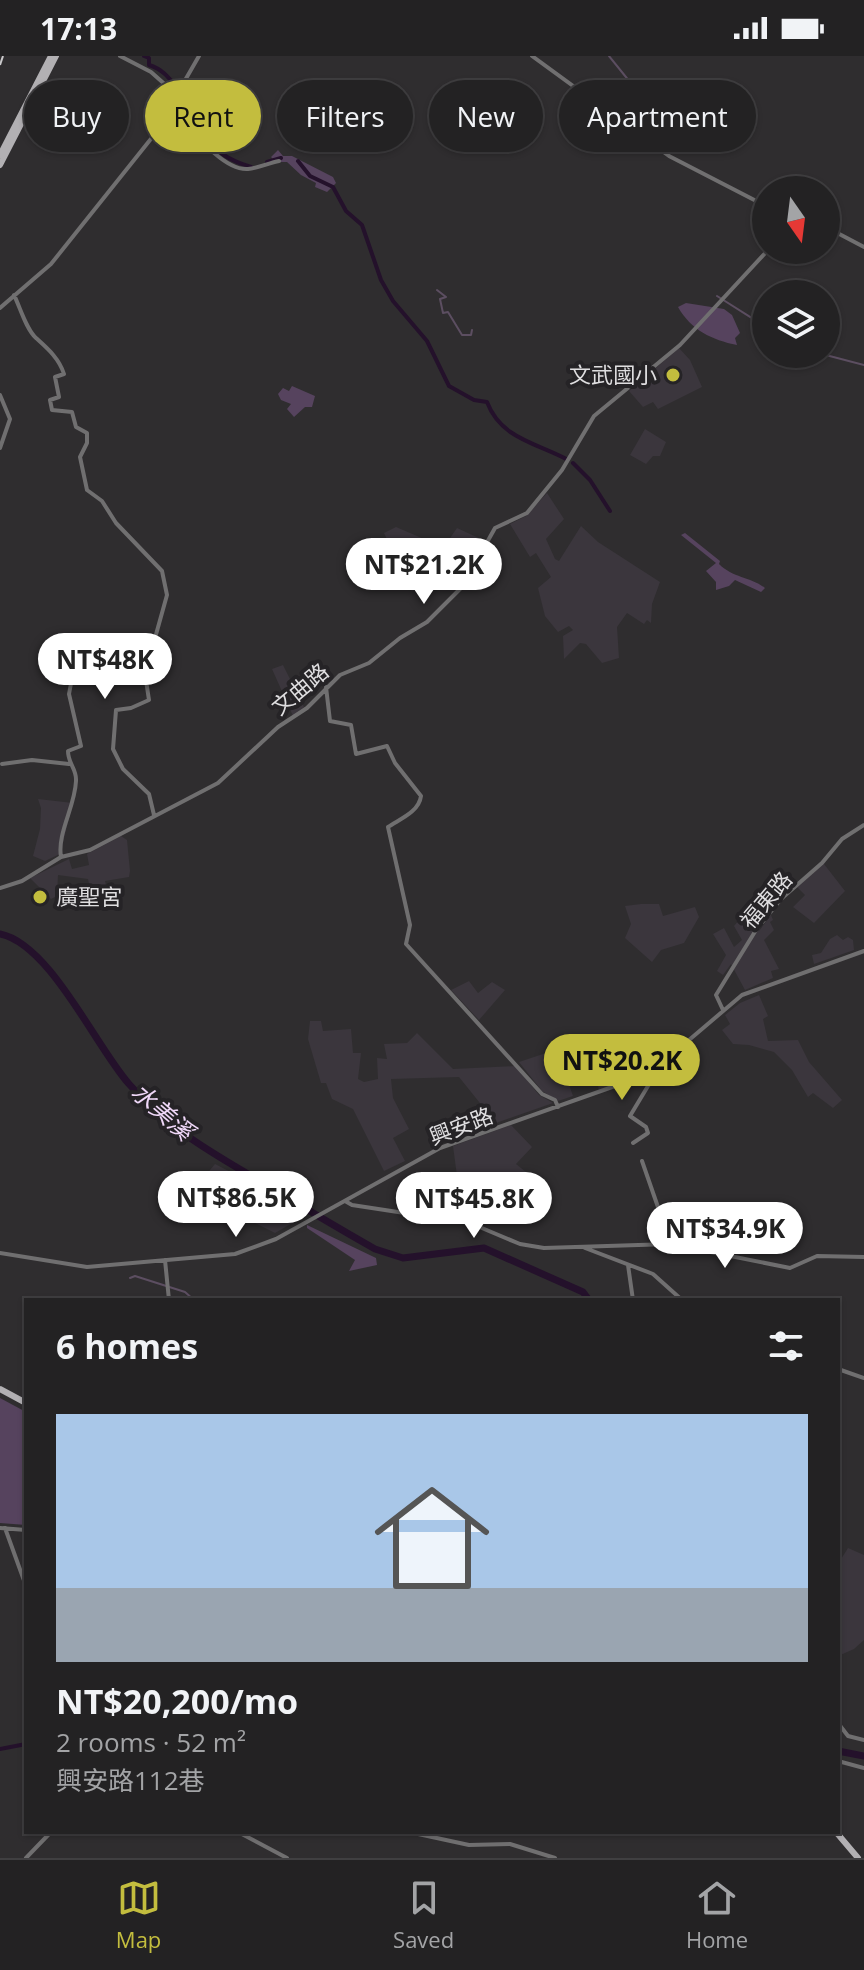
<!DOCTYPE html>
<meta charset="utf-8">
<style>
body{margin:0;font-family:"Open Sans","Noto Sans TC",sans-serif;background:#2f2f30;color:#f1f3f6;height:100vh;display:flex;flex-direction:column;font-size:30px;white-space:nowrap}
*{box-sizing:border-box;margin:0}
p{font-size:26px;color:#a3a4a6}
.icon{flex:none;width:44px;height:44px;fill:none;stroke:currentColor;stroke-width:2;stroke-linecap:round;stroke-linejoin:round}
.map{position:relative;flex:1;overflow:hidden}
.panel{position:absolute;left:24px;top:1242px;width:816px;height:536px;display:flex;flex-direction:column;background:#232223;border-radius:0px;box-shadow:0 2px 6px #0004,0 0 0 2px #403f41}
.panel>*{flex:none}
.banner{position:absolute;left:24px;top:24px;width:816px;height:72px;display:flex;gap:16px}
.needle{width:52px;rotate:166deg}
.buttons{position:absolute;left:752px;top:120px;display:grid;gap:16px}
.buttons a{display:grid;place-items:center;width:88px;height:88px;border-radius:50%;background:#232223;box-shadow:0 2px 6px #0004,0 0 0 2px #403f41;font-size:40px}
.price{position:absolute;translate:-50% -68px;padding:0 18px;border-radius:28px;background:#fff;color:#222;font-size:26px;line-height:52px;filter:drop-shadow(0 2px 4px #0008)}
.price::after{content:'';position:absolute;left:50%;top:48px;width:24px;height:18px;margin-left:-12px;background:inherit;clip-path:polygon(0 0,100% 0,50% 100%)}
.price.selected{background:#c3bd3e;color:#111}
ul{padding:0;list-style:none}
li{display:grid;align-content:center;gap:16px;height:424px;padding:0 32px}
li span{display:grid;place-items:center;height:248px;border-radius:0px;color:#555}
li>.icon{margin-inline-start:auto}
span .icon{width:144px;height:144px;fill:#fffc;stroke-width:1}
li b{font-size:34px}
h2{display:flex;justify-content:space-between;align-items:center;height:96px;padding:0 32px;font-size:34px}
.pill{padding:0 28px;border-radius:36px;background:#232223;box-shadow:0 2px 6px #0004,0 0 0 2px #403f41;font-size:28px;line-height:72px}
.pill.selected{background:#c3bd3e;color:#111}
.status{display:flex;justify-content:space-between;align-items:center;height:56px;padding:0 40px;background:#232223;direction:ltr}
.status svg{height:22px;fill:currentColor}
.tabs{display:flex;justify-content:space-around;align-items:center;height:112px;border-top:2px solid #403f41;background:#232223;font-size:22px;color:#a3a4a6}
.tabs a{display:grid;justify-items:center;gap:4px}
.tabs .selected{color:#c3bd3e}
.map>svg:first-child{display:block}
.built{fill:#3b363d}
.green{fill:#56435e}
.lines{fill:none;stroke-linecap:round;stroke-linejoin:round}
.stream{stroke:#5c4e61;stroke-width:2}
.canal{stroke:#24112b;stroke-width:4}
.river{stroke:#24112b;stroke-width:7}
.minor{stroke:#706f70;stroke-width:4}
.major{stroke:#b2b0b3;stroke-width:6}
.rail{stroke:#cac9cb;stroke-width:2;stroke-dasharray:16 8;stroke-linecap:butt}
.poi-dot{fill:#c3bd3e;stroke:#252326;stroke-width:3}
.labels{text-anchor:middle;stroke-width:8;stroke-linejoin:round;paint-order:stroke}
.poi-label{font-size:22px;fill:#dfdee0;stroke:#252326;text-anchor:end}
.street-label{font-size:22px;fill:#dfdee0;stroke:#252326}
.water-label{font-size:24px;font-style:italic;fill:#f0d8f9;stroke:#252326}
</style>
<div class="status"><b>17:13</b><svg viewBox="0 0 49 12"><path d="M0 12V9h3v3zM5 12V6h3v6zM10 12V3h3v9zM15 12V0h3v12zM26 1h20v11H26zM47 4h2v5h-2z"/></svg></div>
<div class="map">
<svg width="864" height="1802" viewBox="0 0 864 1802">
<rect width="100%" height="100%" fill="#2f2d2f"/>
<path class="built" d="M 673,53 L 690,73 L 666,96 L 647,82 L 654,65 L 662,64 Z
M 679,292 L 690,304 L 702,331 L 658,353 L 653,346 L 643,351 L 629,335 Z
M 645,373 L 666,386 L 660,400 L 653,400 L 646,408 L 630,399 Z
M 547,437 L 564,463 L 546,483 L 555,503 L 559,505 L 581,470 L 598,486 L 660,526 L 652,548 L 651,567 L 647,564 L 644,568 L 627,557 L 617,571 L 619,602 L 602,607 L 586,588 L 580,587 L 564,603 L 563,580 L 573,574 L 569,570 L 558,576 L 545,560 L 538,532 L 551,521 L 536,497 L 530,501 L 510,468 L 526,460 Z
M 396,471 L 424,483 L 415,500 L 426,505 L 421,518 L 434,522 L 430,533 L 414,526 L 414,535 L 403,532 L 401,516 L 395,515 L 393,496 L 384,477 Z
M 457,472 L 481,483 L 471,509 L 458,502 L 447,504 L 439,498 Z
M 283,609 L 304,651 L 293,660 L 272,613 Z
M 38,743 L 73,747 L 60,798 L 45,805 L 33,800 L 40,773 L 41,752 Z
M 121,780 L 127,784 L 130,815 L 129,821 L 105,825 L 107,833 L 91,837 L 88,823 L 58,819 L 57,840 L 51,843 L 30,822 L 69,803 L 72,813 L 89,809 L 87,798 Z
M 824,808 L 845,835 L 814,867 L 793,851 L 805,839 L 797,831 Z
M 641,848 L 659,848 L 663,860 L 695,851 L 699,861 L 684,887 L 661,894 L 652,906 L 625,882 L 631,868 L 625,850 Z
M 771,859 L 773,864 L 770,866 L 774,874 L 764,884 L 779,913 L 771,915 L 773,922 L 745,934 L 731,908 L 723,919 L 717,915 L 726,899 L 713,878 L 724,872 L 734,891 L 742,884 L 734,870 L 740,863 L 759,875 Z
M 837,879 L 843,884 L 848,881 L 853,884 L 854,894 L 814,908 L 812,899 L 821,897 L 830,883 Z
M 469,925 L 478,937 L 492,926 L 505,934 L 479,964 L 451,934 Z
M 759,939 L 768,960 L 763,963 L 768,985 L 798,984 L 809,1006 L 842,1044 L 833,1052 L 813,1037 L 808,1041 L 792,1014 L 774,996 L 749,989 L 733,988 L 722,974 L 730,968 L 725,959 L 740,947 Z
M 310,965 L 321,965 L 323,975 L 351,973 L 353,997 L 361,997 L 358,1023 L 364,1026 L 378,1023 L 377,1002 L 387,1003 L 384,988 L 407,987 L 417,977 L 453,1013 L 516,1010 L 539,1039 L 553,1047 L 496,1067 L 459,1021 L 391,1023 L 393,1042 L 409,1073 L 393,1082 L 405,1105 L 384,1115 L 353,1053 L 332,1043 L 326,1027 L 321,1027 L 308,983 Z
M 629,981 L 664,998 L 666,1004 L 647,1018 L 599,1035 L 593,1001 L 632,998 Z
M 561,992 L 560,1002 L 573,1040 L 558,1045 L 542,1035 L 519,1006 Z
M 511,1069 L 532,1091 L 516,1108 L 542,1129 L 522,1149 L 502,1121 L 466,1128 L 463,1120 L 457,1120 L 453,1090 Z
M 215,1108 L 262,1132 L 279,1145 L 296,1165 L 275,1177 L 253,1166 L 200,1126 Z
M 848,1492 L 864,1499 L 864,1584 L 854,1593 L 838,1600 L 838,1508 Z"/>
<path class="green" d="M 278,94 L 283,100 L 292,100 L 333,121 L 336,127 L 327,136 L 315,131 L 316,127 L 301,119 L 287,106 L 276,106 L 271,101 Z
M 686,247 L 724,253 L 732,259 L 740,277 L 735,282 L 737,289 C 712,284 691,274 678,251 Z
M 292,330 L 315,340 L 312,351 L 305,351 L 294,361 L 287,353 L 291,348 L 281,344 L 278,338 L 283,332 L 289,335 Z
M 685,477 L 720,505 L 719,508 C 733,522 751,521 765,532 L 761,536 L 735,524 L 729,530 L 716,534 L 716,526 L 706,515 L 716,507 L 681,479 Z
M 307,1169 L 376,1202 L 377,1209 L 349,1215 L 355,1204 L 307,1172 Z
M 0,1342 L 26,1356 L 26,1469 L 0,1467 Z"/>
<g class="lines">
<path class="stream" d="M 609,0 L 634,31 L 656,43
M 437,234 L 446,241 L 440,243 L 443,257 L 448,256 L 462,279 L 471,279 L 472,274
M 717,240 L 766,271
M 822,298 L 864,309
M 130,1222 L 135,1220 L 185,1236 L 194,1244"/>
<path class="canal" d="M 144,0 L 149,2 L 149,9 C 166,14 172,27 183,39 C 193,49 207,46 212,62 C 215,69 211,74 208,80 C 215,98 234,106 251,111
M 298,105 L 310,120 L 333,131 L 346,155 L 362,169 L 381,224 L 393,245 L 427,285 L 449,330 L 474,344 L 487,346 C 501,383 537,387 568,404
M 267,106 L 281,102
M 573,407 L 590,424 L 610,455
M 0,1693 L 26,1688"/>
<path class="river" d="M 0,878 C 50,888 96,991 129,1028 C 167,1072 215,1099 265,1128 C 301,1150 338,1172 375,1193 L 403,1202 L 484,1192 L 583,1236 L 589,1244
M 838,1695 L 864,1700"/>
<path class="minor" d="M 120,0 L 151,16 L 178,40
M 532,0 L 669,100 L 766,150
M 180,33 L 199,0
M 174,54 C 190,71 222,115 248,113 C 258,112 269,107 279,105
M 806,134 L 813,128
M 826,171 L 864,191
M 14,239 C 20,251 26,273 36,282 C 47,292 59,302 64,318 L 55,321 L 59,341 L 50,344 L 52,354 L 72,356 L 76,371 L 87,377 L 87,387 L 80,401 L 87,434 L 102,445 L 116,467 L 162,515 L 167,539 L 145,618 L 149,644 L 131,652 L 116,654 L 113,693 L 123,713 L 149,738 L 154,759
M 0,252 L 51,208 L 174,54 L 179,37
M 0,339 L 10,363 L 0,392
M 326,631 L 330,665 L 351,669 L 356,698 L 387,690 L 395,707 L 421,740 C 419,756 400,763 388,771 L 410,869 L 406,888 L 542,1038 L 555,1044 L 558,1051
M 2,708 L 32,704 L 69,708
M 61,801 C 57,777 75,751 76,725 C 77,713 68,708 68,695 L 81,690 L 69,638 L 73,617 L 81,615
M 0,832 L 22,825 L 61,801 L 90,794 L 218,727 L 278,671 L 307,652 L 340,619 L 369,607 L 400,582 L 427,566 L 462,531 L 495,472 L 527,457 L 562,414 L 594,360 L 680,289 L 768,194
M 723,954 L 716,939 L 756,874 L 781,843 L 822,807 L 842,783 L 864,769
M 633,1087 L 648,1077 L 646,1071 L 630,1060 L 654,1020 L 654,1015
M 642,1105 L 659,1154 L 675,1161 L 681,1189
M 345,1145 L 352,1149 L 470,1167 L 520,1188 L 544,1192 L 670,1188 L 790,1212 L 817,1200 L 864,1201
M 585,1192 L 653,1218 L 682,1244
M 0,1197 L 87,1211 L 235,1198 L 276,1183 L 440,1092 L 649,1018 L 742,939 L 864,895
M 165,1204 L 169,1244
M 628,1209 L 633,1244
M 838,1313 L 864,1322
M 0,1472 L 26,1474
M 5,1472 L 26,1530
M 838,1667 L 848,1680 L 864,1684
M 838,1705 L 864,1712
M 238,1776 L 287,1802
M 409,1776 L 469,1789 L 510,1788 L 555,1802
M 26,1802 L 51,1776"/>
<path class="major" d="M 0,99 L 51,0
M 0,109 L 56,0
M 0,1333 L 26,1347
M 836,1776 L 858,1802"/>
<path class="rail" d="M 0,9 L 3,0"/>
</g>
<g class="poi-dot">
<circle cx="673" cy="319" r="8"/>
<circle cx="40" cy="841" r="8"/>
</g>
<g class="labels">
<g class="poi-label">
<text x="657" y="327">文武國小</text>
<text x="56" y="849" text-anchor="start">廣聖宮</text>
</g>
<g class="street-label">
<text transform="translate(300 633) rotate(-40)" y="8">文曲路</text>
<text transform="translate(766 844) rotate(-50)" y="8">福東路</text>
<text transform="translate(461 1070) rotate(-21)" y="8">興安路</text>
</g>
<g class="water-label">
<text transform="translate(162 1056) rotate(41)" y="8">水美溪</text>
</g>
</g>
</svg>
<div class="buttons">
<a><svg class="needle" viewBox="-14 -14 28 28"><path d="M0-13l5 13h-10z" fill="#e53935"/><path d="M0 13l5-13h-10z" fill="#a3a4a6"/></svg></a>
<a><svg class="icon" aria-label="layers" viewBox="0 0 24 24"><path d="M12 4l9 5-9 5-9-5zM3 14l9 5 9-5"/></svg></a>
</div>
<b class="price" style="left:424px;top:550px">NT$21.2K</b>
<b class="price" style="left:105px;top:645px">NT$48K</b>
<b class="price selected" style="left:622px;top:1046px">NT$20.2K</b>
<b class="price" style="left:236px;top:1183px">NT$86.5K</b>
<b class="price" style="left:474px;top:1184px">NT$45.8K</b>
<b class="price" style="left:725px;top:1214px">NT$34.9K</b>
<div class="banner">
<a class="pill">Buy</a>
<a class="pill selected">Rent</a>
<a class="pill">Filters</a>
<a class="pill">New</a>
<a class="pill">Apartment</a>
</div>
<section class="panel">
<h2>6 homes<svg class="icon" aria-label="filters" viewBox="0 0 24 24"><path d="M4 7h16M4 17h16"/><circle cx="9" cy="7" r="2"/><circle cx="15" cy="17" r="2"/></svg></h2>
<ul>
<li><span style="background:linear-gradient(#a9c7e8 70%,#9aa5b1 0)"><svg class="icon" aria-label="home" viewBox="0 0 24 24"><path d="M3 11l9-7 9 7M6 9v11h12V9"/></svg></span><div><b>NT$20,200/mo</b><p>2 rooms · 52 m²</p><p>興安路112巷</p></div></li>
</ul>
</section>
</div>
<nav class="tabs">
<a class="selected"><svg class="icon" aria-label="map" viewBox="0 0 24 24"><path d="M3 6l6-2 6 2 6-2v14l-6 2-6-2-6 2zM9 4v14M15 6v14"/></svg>Map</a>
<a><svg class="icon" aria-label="saved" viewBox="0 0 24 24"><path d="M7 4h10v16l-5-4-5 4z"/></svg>Saved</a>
<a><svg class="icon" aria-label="home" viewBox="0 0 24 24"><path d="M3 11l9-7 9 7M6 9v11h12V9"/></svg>Home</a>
</nav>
